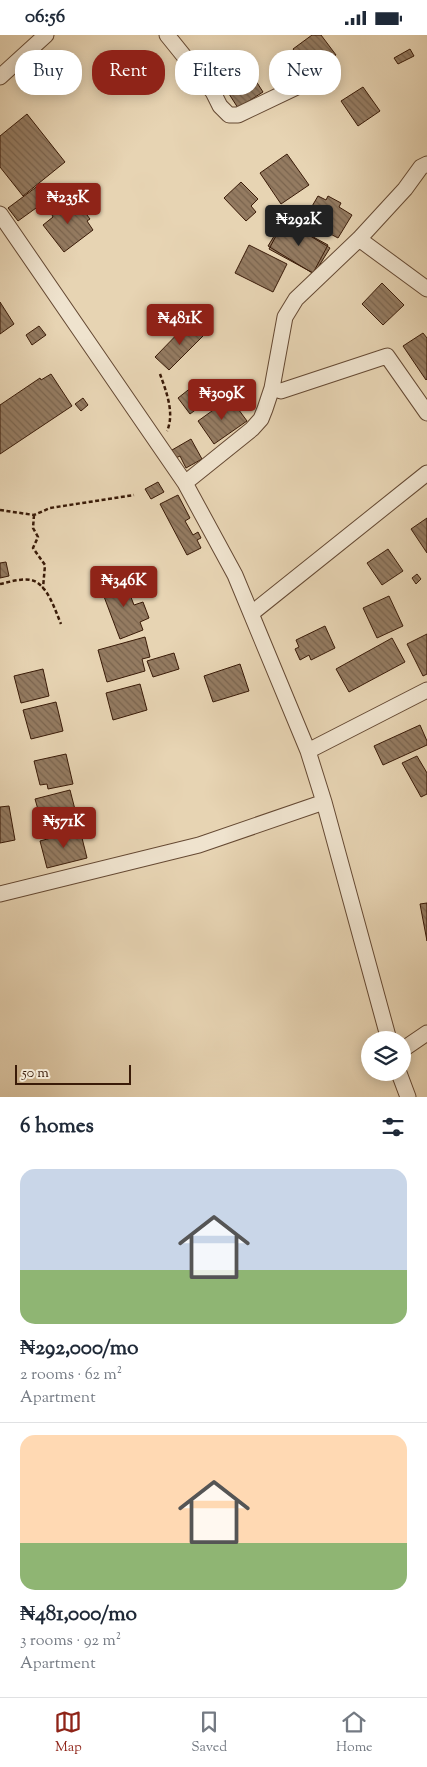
<!DOCTYPE html>
<meta charset="utf-8">
<style>
body{margin:0;font-family:"Sorts Mill Goudy",serif;background:#f2f2f3;color:#1f2937;height:100vh;display:flex;flex-direction:column;font-size:19px;white-space:nowrap}
*{box-sizing:border-box;margin:0}
p{font-size:16px;color:#747a83}
.icon{flex:none;width:28px;height:28px;fill:none;stroke:currentColor;stroke-width:2;stroke-linecap:round;stroke-linejoin:round}
.map{position:relative;height:1062px;overflow:hidden}
.side{display:flex;flex-direction:column;background:#fff;flex:1}
.side>*{flex:none}
.top-card{position:absolute;left:15px;top:15px;width:398px;height:45px;display:flex;gap:10px}
.controls{position:absolute;left:361px;top:996px;display:grid;gap:10px}
.controls a{display:grid;place-items:center;width:50px;height:50px;border-radius:50%;background:#fff;box-shadow:0 2px 12px #0003;font-size:25px}
.scale{position:absolute;left:15px;bottom:12px;width:116px;box-sizing:border-box;padding-left:5px;border:2px solid #3a1b08;border-top:0;font-size:14px;line-height:18px;white-space:nowrap;color:#3a1b08;-webkit-text-stroke:4px #efe3ce;paint-order:stroke}
.price{position:absolute;translate:-50% -42px;padding:0 11px;border-radius:5px;background:#8f2418;color:#fff;font-size:16px;line-height:32px;filter:drop-shadow(0 1px 2px #0008)}
.price::after{content:'';position:absolute;left:50%;top:30px;width:15px;height:11px;margin-left:-8px;background:inherit;clip-path:polygon(0 0,100% 0,50% 100%)}
.price.current{background:#222;color:#fff}
ul{padding:0;list-style:none}
li{display:grid;align-content:center;gap:10px;height:265px;padding:0 20px}
li+li{border-top:1px solid #e0e1e3}
li span{display:grid;place-items:center;height:155px;border-radius:15px;color:#555}
li>.icon{margin-inline-start:auto}
span .icon{width:90px;height:90px;fill:#fffc;stroke-width:1}
li b{font-size:21px}
h2{display:flex;justify-content:space-between;align-items:center;height:60px;padding:0 20px;font-size:21px}
.chip{padding:0 18px;border-radius:20px;background:#fff;box-shadow:0 2px 12px #0003;font-size:18px;line-height:45px}
.chip.current{background:#8f2418;color:#fff}
.status{display:flex;justify-content:space-between;align-items:center;height:35px;padding:0 25px;background:#fff;direction:ltr}
.status svg{height:14px;fill:currentColor}
.tab-bar{display:flex;justify-content:space-around;align-items:center;height:70px;border-top:1px solid #e0e1e3;background:#fff;font-size:14px;color:#747a83}
.tab-bar a{display:grid;justify-items:center;gap:2px}
.tab-bar .current{color:#8f2418}
.map>svg:first-child{display:block}
.building{fill:url(#building-back-hatch);stroke:#3a1b08}
.lines{fill:none;stroke-linecap:round;stroke-linejoin:round}
.street-casing{stroke:#654933;stroke-width:17}
.path{stroke:#3a1b08;stroke-width:2.5;stroke-dasharray:4 2.5;stroke-linecap:butt}
.street{stroke:#efe3ce;stroke-width:15}
</style>
<div class="status"><b>06:56</b><svg viewBox="0 0 49 12"><path d="M0 12V9h3v3zM5 12V6h3v6zM10 12V3h3v9zM15 12V0h3v12zM26 1h20v11H26zM47 4h2v5h-2z"/></svg></div>
<div class="map">
<svg width="427" height="1062" viewBox="0 0 427 1062">
<defs>
<pattern id="building-back-hatch" width="6" height="6" patternUnits="userSpaceOnUse" patternTransform="scale(1.25)"><rect width="6" height="6" fill="#947b61"/><path d="M-1 5l2 2M0 0l6 6M5-1l2 2" fill="none" stroke="#7a644e"/></pattern>
</defs>
<rect width="100%" height="100%" fill="#e7d4b3"/>
<filter id="stains"><feTurbulence type="fractalNoise" baseFrequency=".004" numOctaves="4"/><feColorMatrix values="0 0 0 0 .2 0 0 0 0 .09 0 0 0 0 .02 0 0 0 .5 -.17"/></filter>
<radialGradient id="worn" r=".72"><stop offset=".6" stop-color="#630" stop-opacity="0"/><stop offset="1" stop-color="#630" stop-opacity=".3"/></radialGradient>
<path class="building" d="M 312,0 L 321,0 L 336,20 L 331,23 L 334,27 L 322,36 L 319,32 L 310,38 L 293,14 Z
M 410,14 L 414,21 L 398,29 L 394,23 Z
M 238,18 L 263,57 L 238,73 L 213,34 Z
M 363,52 L 380,76 L 358,91 L 341,66 Z
M 27,79 L 65,127 L 23,161 L 0,132 L 0,101 Z
M 287,119 L 309,150 L 281,169 L 260,138 Z
M 241,147 L 258,164 L 251,171 L 256,177 L 246,186 L 224,163 Z
M 39,150 L 50,163 L 18,186 L 8,173 Z
M 318,161 L 326,165 L 328,161 L 341,168 L 339,172 L 352,180 L 338,203 L 304,185 Z
M 74,163 L 90,184 L 87,186 L 93,195 L 64,217 L 43,190 L 53,182 L 51,178 L 66,166 L 68,168 Z
M 284,185 L 330,213 L 314,239 L 268,211 Z
M 284,186 L 328,210 L 313,238 L 269,214 Z
M 249,210 L 287,229 L 273,257 L 235,238 Z
M 382,248 L 404,270 L 383,290 L 362,269 Z
M 0,267 L 14,289 L 0,299 Z
M 190,286 L 204,300 L 169,335 L 155,322 Z
M 39,291 L 46,300 L 32,310 L 26,300 Z
M 423,298 L 427,303 L 427,344 L 426,345 L 403,311 Z
M 51,339 L 72,371 L 0,419 L 0,370 L 40,343 L 41,345 Z
M 197,348 L 210,364 L 190,379 L 178,363 Z
M 83,363 L 88,370 L 81,376 L 75,369 Z
M 230,363 L 247,386 L 214,409 L 198,386 Z
M 191,404 L 202,424 L 186,433 L 180,421 L 176,423 L 172,415 Z
M 158,447 L 164,457 L 151,464 L 145,454 Z
M 178,460 L 190,483 L 185,486 L 193,500 L 198,497 L 201,503 L 197,505 L 201,513 L 187,520 L 160,469 Z
M 427,483 L 427,518 L 411,494 Z
M 388,514 L 403,536 L 382,550 L 367,528 Z
M 6,527 L 9,541 L 0,543 L 0,528 Z
M 417,539 L 421,544 L 416,549 L 412,543 Z
M 123,542 L 134,570 L 143,567 L 149,583 L 140,587 L 143,595 L 120,604 L 100,551 Z
M 389,561 L 403,591 L 377,603 L 363,573 Z
M 325,591 L 335,613 L 311,625 L 309,620 L 300,625 L 295,614 L 299,612 L 296,605 Z
M 427,599 L 427,639 L 423,641 L 407,609 Z
M 145,602 L 150,622 L 142,624 L 145,636 L 107,647 L 98,615 Z
M 392,603 L 405,627 L 349,657 L 336,634 Z
M 174,618 L 179,634 L 153,642 L 147,626 Z
M 240,629 L 249,656 L 213,667 L 204,641 Z
M 43,634 L 49,661 L 21,668 L 14,641 Z
M 140,649 L 147,675 L 113,685 L 106,658 Z
M 56,667 L 63,696 L 31,704 L 23,675 Z
M 420,690 L 427,706 L 427,710 L 383,730 L 374,711 Z
M 66,719 L 73,749 L 48,754 L 47,749 L 40,750 L 34,726 Z
M 417,721 L 427,738 L 427,759 L 421,762 L 402,728 Z
M 70,755 L 79,790 L 45,799 L 35,764 Z
M 9,771 L 15,805 L 0,808 L 0,772 Z
M 80,795 L 87,823 L 47,833 L 40,806 Z
M 427,868 L 427,906 L 420,869 Z"/>
<g class="lines">
<defs>
<path id="street" d="M 167,0 L 213,57 L 220,71 L 229,80 L 238,80 L 303,49
M 0,42 L 46,0
M 0,179 L 185,448 L 235,540 L 308,716 L 324,767 L 389,1005
M 359,204 L 427,254
M 272,353 L 281,356 L 387,321 L 427,378
M 185,448 L 252,394 L 261,384 L 265,374 L 272,353 L 285,282 L 296,264 L 359,204 L 405,154 L 421,132 L 427,129
M 252,578 L 427,438
M 308,716 L 427,655
M 0,859 L 199,810 L 324,767
M 402,1015 L 427,998
M 399,1038 L 408,1062"/>
</defs>
<use href="#street" class="street-casing"/>
<path class="path" d="M 160,339 C 166,356 175,378 167,396
M 0,475 L 34,480 L 50,473 L 134,460
M 34,480 L 33,493 L 38,502 L 33,513 L 45,530 L 43,553
M 0,549 C 10,547 21,543 31,545 C 47,548 55,575 61,589"/>
<use href="#street" class="street"/>
</g>
<rect width="100%" height="100%" filter="url(#stains)"/>
<rect width="100%" height="100%" fill="url(#worn)"/>
</svg>
<div class="controls">
<a><svg class="icon" aria-label="layers" viewBox="0 0 24 24"><path d="M12 4l9 5-9 5-9-5zM3 14l9 5 9-5"/></svg></a>
</div>
<div class="scale">50 m</div>
<b class="price" style="left:68px;top:190px">₦235K</b>
<b class="price current" style="left:299px;top:212px">₦292K</b>
<b class="price" style="left:180px;top:311px">₦481K</b>
<b class="price" style="left:222px;top:386px">₦309K</b>
<b class="price" style="left:124px;top:573px">₦346K</b>
<b class="price" style="left:64px;top:814px">₦571K</b>
<div class="top-card">
<a class="chip">Buy</a>
<a class="chip current">Rent</a>
<a class="chip">Filters</a>
<a class="chip">New</a>
</div>
</div>
<section class="side">
<h2>6 homes<svg class="icon" aria-label="filters" viewBox="0 0 24 24"><path d="M4 7h16M4 17h16"/><circle cx="9" cy="7" r="2"/><circle cx="15" cy="17" r="2"/></svg></h2>
<ul>
<li><span style="background:linear-gradient(#c9d6e8 65%,#8fb573 0)"><svg class="icon" aria-label="home" viewBox="0 0 24 24"><path d="M3 11l9-7 9 7M6 9v11h12V9"/></svg></span><div><b>₦292,000/mo</b><p>2 rooms · 62 m²</p><p>Apartment</p></div></li>
<li><span style="background:linear-gradient(#ffd9b3 70%,#8fb573 0)"><svg class="icon" aria-label="home" viewBox="0 0 24 24"><path d="M3 11l9-7 9 7M6 9v11h12V9"/></svg></span><div><b>₦481,000/mo</b><p>3 rooms · 92 m²</p><p>Apartment</p></div></li>
</ul>
</section>
<nav class="tab-bar">
<a class="current"><svg class="icon" aria-label="map" viewBox="0 0 24 24"><path d="M3 6l6-2 6 2 6-2v14l-6 2-6-2-6 2zM9 4v14M15 6v14"/></svg>Map</a>
<a><svg class="icon" aria-label="saved" viewBox="0 0 24 24"><path d="M7 4h10v16l-5-4-5 4z"/></svg>Saved</a>
<a><svg class="icon" aria-label="home" viewBox="0 0 24 24"><path d="M3 11l9-7 9 7M6 9v11h12V9"/></svg>Home</a>
</nav>
